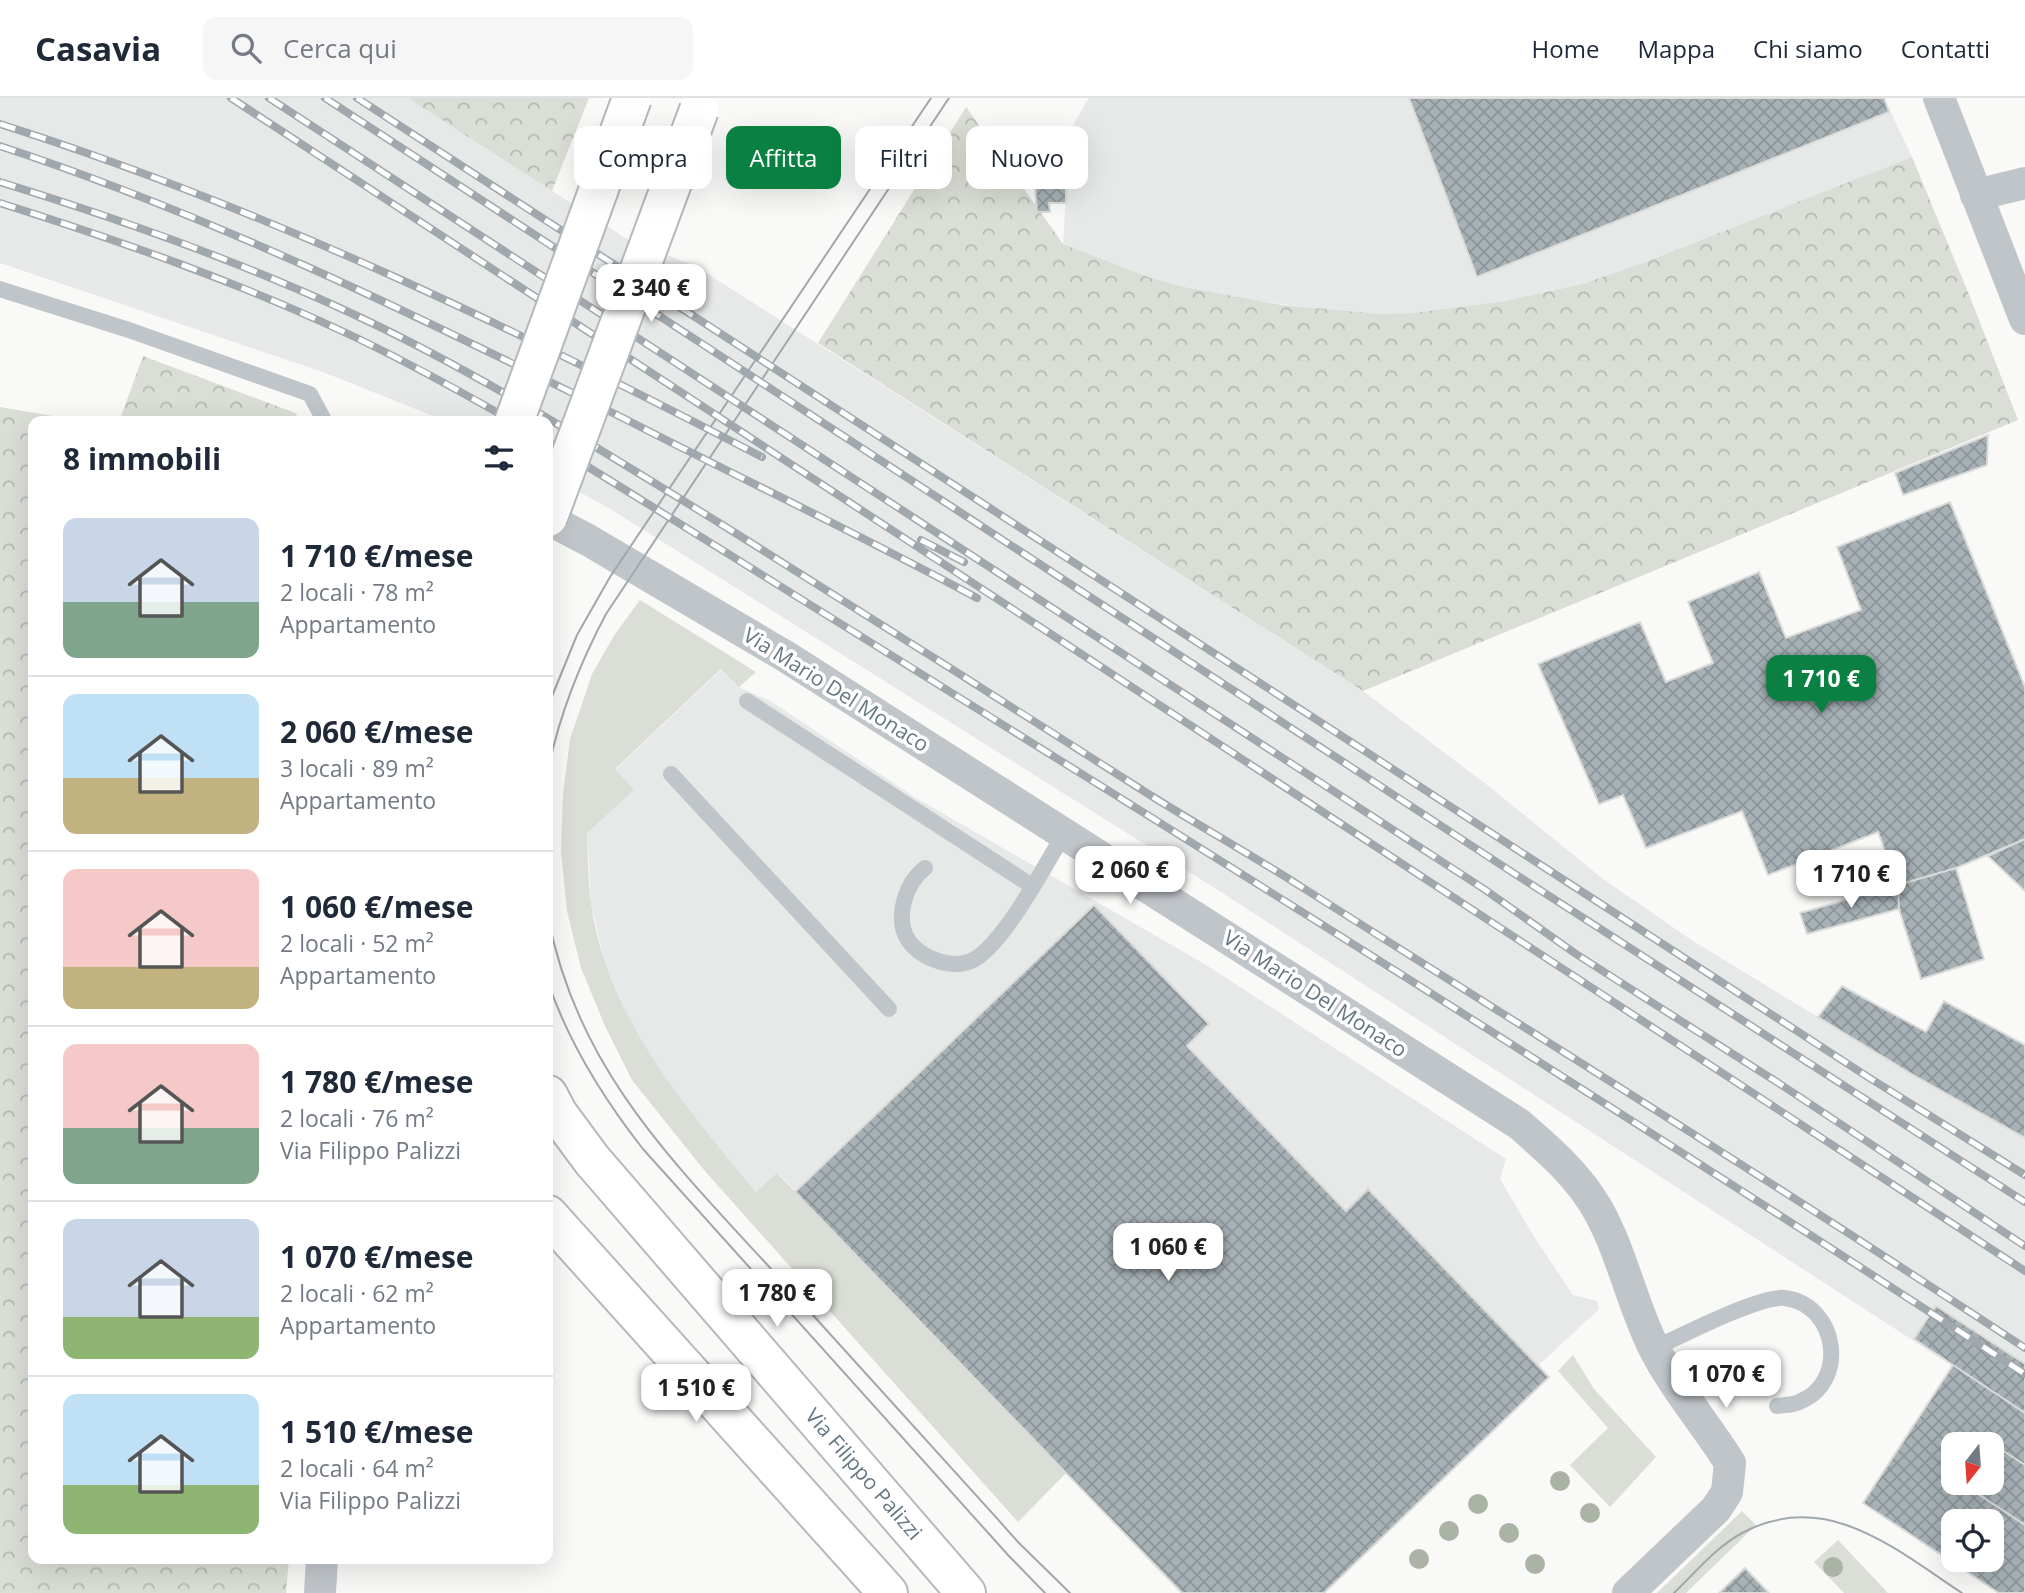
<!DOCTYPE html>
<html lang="it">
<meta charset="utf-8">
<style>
body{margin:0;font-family:"Open Sans",sans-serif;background:#f6f6f7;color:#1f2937;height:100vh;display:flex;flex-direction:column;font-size:26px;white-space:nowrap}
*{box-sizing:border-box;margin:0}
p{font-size:23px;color:#747a83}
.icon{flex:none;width:38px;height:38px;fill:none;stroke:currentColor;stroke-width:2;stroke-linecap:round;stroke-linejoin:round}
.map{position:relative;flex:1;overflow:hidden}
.details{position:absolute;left:28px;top:318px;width:525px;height:1148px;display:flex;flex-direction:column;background:#fff;border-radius:14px;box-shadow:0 7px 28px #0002}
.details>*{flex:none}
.hud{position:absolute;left:574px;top:28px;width:665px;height:63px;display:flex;gap:14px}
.needle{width:46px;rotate:197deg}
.tools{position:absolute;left:1941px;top:1334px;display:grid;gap:14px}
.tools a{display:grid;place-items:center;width:63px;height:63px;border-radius:14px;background:#fff;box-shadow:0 7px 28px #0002;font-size:35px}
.price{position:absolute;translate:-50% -60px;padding:0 16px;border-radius:14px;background:#fff;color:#222;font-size:23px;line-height:46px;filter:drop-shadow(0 2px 4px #0008)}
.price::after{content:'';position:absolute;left:50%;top:42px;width:21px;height:16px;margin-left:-10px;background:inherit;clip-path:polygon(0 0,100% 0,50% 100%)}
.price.active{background:#0b8043;color:#fff}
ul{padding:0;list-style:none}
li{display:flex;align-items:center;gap:21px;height:175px;padding:0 35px}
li+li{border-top:2px solid #e0e1e3}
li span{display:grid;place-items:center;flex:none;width:196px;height:140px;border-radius:14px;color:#555}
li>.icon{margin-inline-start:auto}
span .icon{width:84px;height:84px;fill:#fffc;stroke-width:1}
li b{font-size:30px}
h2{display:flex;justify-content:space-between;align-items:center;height:84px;padding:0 35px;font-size:30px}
.pill{padding:0 24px;border-radius:14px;background:#fff;box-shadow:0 7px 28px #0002;font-size:24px;line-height:63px}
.pill.active{background:#0b8043;color:#fff}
header{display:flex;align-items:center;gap:42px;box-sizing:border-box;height:98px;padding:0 35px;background:#fff;border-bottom:2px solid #e0e1e3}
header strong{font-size:33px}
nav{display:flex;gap:38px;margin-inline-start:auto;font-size:24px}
.search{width:490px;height:63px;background:#f6f6f7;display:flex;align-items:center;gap:18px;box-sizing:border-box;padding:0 24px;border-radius:14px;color:#747a83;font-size:26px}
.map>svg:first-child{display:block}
.built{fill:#e7e9e8}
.green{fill:#daded6}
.park{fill:url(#park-crowns)}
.building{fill:url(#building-cross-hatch);stroke:#dbdbd9;stroke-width:2;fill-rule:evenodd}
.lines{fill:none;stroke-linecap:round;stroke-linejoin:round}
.secondary-casing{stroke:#b3b9bd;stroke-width:42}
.lane{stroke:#c0c5c9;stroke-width:16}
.street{stroke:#c0c5c9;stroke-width:32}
.secondary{stroke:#fff;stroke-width:38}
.tram{stroke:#a0a8ad;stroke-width:2}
.rail-casing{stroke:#a0a8ad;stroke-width:8}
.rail{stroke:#fff;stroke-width:5;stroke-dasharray:16;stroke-linecap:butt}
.secondary-bridge-casing{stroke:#b3b9bd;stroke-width:42;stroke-linecap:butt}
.secondary-bridge{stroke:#fff;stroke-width:38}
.tree{fill:#aab3a6}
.labels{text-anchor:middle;stroke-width:7;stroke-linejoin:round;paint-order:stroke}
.street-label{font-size:21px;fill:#657781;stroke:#fff}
</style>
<header>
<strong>Casavia</strong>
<div class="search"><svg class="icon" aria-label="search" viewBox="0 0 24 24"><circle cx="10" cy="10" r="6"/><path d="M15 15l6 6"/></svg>Cerca qui</div>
<nav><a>Home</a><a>Mappa</a><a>Chi siamo</a><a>Contatti</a></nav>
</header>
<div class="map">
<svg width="2025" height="1495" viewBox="0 0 2025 1495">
<defs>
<pattern id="park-crowns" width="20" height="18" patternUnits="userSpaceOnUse" patternTransform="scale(1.75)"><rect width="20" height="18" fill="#daded6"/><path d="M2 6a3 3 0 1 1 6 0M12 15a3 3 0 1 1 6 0" fill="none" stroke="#b4b9b3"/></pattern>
<pattern id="building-cross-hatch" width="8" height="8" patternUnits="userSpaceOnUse" patternTransform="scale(1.75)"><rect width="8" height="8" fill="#a7b1b6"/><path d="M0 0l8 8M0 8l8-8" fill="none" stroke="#8c9599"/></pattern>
</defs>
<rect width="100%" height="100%" fill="#f9f9f7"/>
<path class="built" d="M 0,0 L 408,0 L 627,141 L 697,169 L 1363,593 L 1491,690 L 1603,781 L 1693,843 L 1910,975 L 2025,1040 L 2025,1315 L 1221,794 L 607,409 L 548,377 L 548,324 L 448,324 L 323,274 L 0,165 Z
M 1089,0 L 1884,0 L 1912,59 L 1643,165 L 1582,186 L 1505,203 L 1413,215 L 1379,216 L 1334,213 L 1237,200 L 1189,190 L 1151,180 L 1063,146 L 1070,32 Z
M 722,571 L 739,589 L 772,604 L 916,700 L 1203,865 L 1506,1061 L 1500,1081 L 1536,1142 L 1573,1197 L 1597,1203 L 1599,1211 L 1539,1267 L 1549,1279 L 1324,1495 L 1182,1495 L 778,1075 L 757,1095 L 682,1005 L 635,935 L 605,866 L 591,805 L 587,735 L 633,692 L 615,672 Z"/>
<path class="green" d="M 640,502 L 756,574 L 739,589 L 721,571 L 615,671 L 634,692 L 587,735 C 588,758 588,782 591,805 C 607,920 685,1008 756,1094 L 777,1075 L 1066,1375 L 1018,1424 L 704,1072 L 632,982 L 605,928 L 581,870 L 567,813 L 561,753 L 563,696 L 570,641 L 592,576 L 615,536 Z
M 1573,1257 L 1594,1291 L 1656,1359 L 1610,1409 L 1570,1367 L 1608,1330 L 1558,1273 Z
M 1742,1413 L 1756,1427 L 1686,1495 L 1657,1495 Z
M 1838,1442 L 1888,1495 L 1844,1495 L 1814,1464 Z"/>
<path class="park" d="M 408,0 L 589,0 L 552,93 Z
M 966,9 L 1063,146 L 1151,180 L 1189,190 L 1282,207 L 1379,216 L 1413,215 L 1505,203 L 1582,186 L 1643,165 L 1912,59 L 1970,199 L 2018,322 L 1363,593 L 818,245 Z
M 143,258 L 298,316 L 287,324 L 119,324 Z
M 0,309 L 88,324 L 33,324 L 33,1461 L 289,1461 L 286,1495 L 0,1495 Z"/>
<path class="building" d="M 1409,0 L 1884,0 L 1889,14 L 1477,179 Z
M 1035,89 L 1066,89 L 1066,105 L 1049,105 L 1050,114 L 1037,114 Z
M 1988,337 L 1987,367 L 1903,397 L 1895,375 Z
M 1950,404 L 2025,589 L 2025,741 L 1956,770 L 1898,787 L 1878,734 L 1768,777 L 1742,713 L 1646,750 L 1623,697 L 1599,706 L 1538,566 L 1640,524 L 1666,584 L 1713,565 L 1688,504 L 1759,474 L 1786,540 L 1861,512 L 1837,449 Z
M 2025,741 L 2025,793 L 1988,758 Z
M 1956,770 L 1984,861 L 1921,881 L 1899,811 L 1898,787 Z
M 1898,787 L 1899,811 L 1807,836 L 1800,815 Z
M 1094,807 L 1209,926 L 1187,948 L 1346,1113 L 1368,1091 L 1549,1279 L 1324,1495 L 1182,1495 L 795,1094 Z
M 1842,888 L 1926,934 L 1944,903 L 2025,947 L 2025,1040 L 1910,975 L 1818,919 Z
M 1936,1208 L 2025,1266 L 2025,1315 L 1914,1241 Z
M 1953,1267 L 2025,1315 L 2025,1367 L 1985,1341 L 1978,1342 L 1975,1346 L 1953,1346 L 1953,1384 L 1960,1384 L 2025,1427 L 2025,1495 L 1999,1495 L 1863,1405 ZM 1953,1423 L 1992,1423 L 1992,1461 L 1953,1461 Z
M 1985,1341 L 2025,1367 L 2025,1427 L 1960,1384 L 1992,1384 L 1992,1346 L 1975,1346 L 1978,1342 Z
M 1745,1470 L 1769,1495 L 1719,1495 Z"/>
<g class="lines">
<defs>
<g id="secondary">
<path id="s1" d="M 548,997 L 558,1016 L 592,1062 L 966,1495"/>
<path d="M 548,1117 L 888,1495"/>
</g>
</defs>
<use href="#secondary" class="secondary-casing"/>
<path class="lane" d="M 0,191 L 126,231 L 310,296 L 325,324
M 747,603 L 1032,788
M 671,676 L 889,911
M 925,770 C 906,785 894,819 908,842 C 921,861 954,873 975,861 C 1006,842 1044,769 1064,736
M 1655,1250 C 1681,1238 1760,1197 1785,1200 C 1838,1207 1849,1285 1799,1304 C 1793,1307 1784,1307 1777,1308"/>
<path class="street" d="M 1939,0 L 2025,221
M 1976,97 L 2025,85
M 548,421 L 588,442 L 785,558 L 1519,1026 C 1548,1051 1579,1078 1598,1112 C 1622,1155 1632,1206 1654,1250 C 1675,1291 1706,1326 1730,1365 L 1727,1394 L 1716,1411 L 1628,1495
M 320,1495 L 322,1461"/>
<use href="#secondary" class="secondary"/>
<path class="tram" d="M 548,608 L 577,537 L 610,479 L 931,0
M 548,673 C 559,617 579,567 606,516 L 949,0
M 548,818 C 578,980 687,1077 792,1194 C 868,1278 944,1361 1019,1445 L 1070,1495
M 548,884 C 569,946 603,1000 643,1051 L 1008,1457 L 1045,1495
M 1674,1495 C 1695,1475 1716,1449 1742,1435 C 1826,1390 1895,1451 1962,1495"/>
<defs>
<path id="rail" d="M 231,0 L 2025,1173
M 269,0 L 1484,791 L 1576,856 L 1783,988 L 2025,1148
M 325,0 L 1515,776 L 2025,1104
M 357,0 L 1868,979 L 2025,1077
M 0,26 C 265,110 516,231 762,359
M 0,48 C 216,119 422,220 625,321 C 742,381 861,437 977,500
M 0,84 C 120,121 239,163 353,216 C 481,276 601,352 721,426 C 861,514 1000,601 1139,690 C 1192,724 1247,754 1300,788 C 1543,941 1786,1093 2025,1250
M 0,105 C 117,142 233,182 344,234 C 402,261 458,292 514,324
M 548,344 C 1043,651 1537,958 2025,1276
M 921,442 L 964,464"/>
</defs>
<use href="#rail" class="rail-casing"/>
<use href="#rail" class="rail"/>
<defs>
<path id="secondary-bridge" d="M 514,324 L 632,0
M 548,419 L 699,12"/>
</defs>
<use href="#secondary-bridge" class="secondary-bridge-casing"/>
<use href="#secondary-bridge" class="secondary-bridge"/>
</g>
<g class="tree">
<circle cx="1560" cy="1383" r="10"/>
<circle cx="1478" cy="1406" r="10"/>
<circle cx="1590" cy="1415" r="10"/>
<circle cx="1449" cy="1433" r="10"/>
<circle cx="1509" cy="1435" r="10"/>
<circle cx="1419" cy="1461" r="10"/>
<circle cx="1535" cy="1466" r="10"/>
<circle cx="1833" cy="1469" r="10"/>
</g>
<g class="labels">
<g class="street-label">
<text transform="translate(836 592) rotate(32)" y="7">Via Mario Del Monaco</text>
<text transform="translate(1315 896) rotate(33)" y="7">Via Mario Del Monaco</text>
<text dy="7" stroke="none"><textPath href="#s1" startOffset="494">Via Filippo Palizzi</textPath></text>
</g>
</g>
</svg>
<div class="tools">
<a><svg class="needle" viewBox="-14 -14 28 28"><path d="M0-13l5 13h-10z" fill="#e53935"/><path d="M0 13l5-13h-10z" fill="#747a83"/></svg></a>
<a><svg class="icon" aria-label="locate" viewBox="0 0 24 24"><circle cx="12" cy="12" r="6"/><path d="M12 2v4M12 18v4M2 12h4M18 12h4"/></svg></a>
</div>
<b class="price" style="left:651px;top:226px">2 340 €</b>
<b class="price active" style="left:1821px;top:617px">1 710 €</b>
<b class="price" style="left:1130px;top:808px">2 060 €</b>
<b class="price" style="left:1851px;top:812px">1 710 €</b>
<b class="price" style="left:1168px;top:1185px">1 060 €</b>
<b class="price" style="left:777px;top:1231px">1 780 €</b>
<b class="price" style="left:1726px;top:1312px">1 070 €</b>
<b class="price" style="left:696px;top:1326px">1 510 €</b>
<div class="hud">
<a class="pill">Compra</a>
<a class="pill active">Affitta</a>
<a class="pill">Filtri</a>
<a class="pill">Nuovo</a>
</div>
<section class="details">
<h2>8 immobili<svg class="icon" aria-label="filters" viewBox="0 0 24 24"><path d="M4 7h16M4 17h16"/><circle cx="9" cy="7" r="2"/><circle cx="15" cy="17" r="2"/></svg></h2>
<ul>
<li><span style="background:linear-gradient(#c9d6e8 60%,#7fa58c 0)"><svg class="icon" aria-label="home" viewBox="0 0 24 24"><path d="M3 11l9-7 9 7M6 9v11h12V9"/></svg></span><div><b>1 710 €/mese</b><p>2 locali · 78 m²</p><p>Appartamento</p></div></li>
<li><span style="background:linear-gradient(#bfe0f5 60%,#c2b280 0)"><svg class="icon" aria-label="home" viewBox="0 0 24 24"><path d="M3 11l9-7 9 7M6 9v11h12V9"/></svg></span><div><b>2 060 €/mese</b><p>3 locali · 89 m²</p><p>Appartamento</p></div></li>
<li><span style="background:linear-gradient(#f6c9c9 70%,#c2b280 0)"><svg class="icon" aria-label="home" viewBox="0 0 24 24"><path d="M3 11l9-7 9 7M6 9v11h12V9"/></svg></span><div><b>1 060 €/mese</b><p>2 locali · 52 m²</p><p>Appartamento</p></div></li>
<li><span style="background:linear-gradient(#f6c9c9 60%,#7fa58c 0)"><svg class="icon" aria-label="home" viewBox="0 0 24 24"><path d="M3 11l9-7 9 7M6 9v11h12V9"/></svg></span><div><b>1 780 €/mese</b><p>2 locali · 76 m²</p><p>Via Filippo Palizzi</p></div></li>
<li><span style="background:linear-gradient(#c9d6e8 70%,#8fb573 0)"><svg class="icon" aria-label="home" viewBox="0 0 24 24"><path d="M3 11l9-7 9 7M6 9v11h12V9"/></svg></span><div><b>1 070 €/mese</b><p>2 locali · 62 m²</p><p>Appartamento</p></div></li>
<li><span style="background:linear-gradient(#bfe0f5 65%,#8fb573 0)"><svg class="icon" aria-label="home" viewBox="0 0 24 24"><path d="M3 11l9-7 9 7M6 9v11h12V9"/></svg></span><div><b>1 510 €/mese</b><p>2 locali · 64 m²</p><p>Via Filippo Palizzi</p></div></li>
</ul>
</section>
</div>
